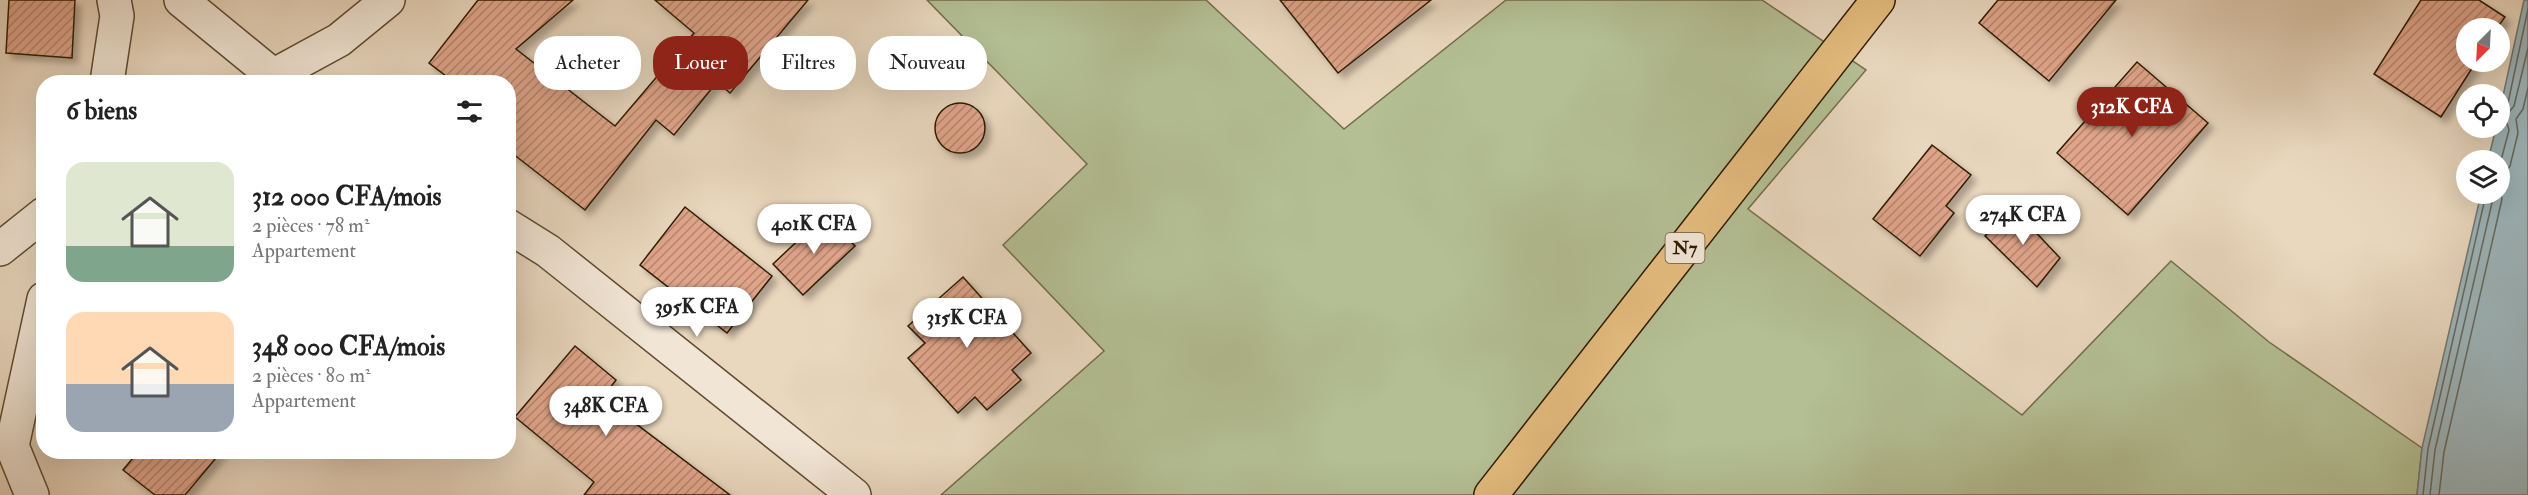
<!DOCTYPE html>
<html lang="fr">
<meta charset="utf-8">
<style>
body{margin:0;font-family:"IM FELL Double Pica",serif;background:#f6f6f6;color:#222;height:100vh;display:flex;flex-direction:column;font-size:22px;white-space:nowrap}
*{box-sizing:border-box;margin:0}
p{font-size:20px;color:#767676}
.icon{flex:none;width:33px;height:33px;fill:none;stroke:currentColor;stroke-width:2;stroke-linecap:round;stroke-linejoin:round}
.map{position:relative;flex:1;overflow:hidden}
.panel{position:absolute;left:36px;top:75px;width:480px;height:384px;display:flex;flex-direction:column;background:#fff;border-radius:24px;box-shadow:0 6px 24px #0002}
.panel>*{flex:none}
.hud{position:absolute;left:534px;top:36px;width:570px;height:54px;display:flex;gap:12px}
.needle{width:39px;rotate:204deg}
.tools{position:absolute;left:2456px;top:18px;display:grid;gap:12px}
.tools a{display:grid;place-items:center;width:54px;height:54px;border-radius:50%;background:#fff;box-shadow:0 6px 24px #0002;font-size:30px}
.price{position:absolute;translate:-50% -51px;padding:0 14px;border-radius:21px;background:#fff;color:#222;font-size:20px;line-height:39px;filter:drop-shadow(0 2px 3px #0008)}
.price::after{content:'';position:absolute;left:50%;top:36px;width:18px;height:14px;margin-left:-9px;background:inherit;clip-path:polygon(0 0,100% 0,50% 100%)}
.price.selected{background:#8f2418;color:#fff}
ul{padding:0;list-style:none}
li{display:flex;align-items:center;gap:18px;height:150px;padding:0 30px}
li span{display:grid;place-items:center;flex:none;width:168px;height:120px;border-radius:18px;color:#555}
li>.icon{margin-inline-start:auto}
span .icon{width:72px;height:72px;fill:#fffc;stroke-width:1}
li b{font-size:26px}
h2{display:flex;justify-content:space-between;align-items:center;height:72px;padding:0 30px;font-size:26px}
.chip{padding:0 21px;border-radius:24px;background:#fff;box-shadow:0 6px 24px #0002;font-size:21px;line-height:54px}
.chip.selected{background:#8f2418;color:#fff}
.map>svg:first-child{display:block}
.green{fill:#b4bf94;stroke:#726d4a;stroke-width:1.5}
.water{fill:#9db6bd;stroke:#717872;stroke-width:1.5}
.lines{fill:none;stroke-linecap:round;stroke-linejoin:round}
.shore{stroke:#66685f;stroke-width:1.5}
.building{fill:url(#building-hatch);stroke:#2f1b01;stroke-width:1.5;filter:url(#shadow)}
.street-casing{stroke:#5e4a30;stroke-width:36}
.highway-casing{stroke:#2f1b01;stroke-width:36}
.street{stroke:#f1e5d5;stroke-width:33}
.highway{stroke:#e4bc7f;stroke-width:33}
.labels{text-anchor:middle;stroke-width:4.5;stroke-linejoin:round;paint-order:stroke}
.shield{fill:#f1e5d5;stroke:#695841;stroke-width:1.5}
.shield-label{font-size:18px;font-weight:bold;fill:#2f1b01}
</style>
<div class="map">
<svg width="2528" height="495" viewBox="0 0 2528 495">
<defs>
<pattern id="building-hatch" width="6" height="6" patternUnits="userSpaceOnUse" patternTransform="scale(1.5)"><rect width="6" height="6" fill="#dfa48a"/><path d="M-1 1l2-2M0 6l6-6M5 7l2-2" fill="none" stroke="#b5856e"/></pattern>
<filter id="shadow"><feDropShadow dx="5.5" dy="5.5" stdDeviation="3" flood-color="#0004"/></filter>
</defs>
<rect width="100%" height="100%" fill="#e9d7be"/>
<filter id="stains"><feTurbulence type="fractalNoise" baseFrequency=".00333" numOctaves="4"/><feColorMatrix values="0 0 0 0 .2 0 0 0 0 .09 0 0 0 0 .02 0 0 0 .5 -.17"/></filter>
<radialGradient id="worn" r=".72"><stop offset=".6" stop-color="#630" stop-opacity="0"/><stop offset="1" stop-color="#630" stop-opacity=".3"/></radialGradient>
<path class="green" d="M 927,0 L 1206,0 L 1344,129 L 1506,0 L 1762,0 L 1866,70 L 1748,209 L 2022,415 L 2171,261 L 2269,342 L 2422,448 L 2417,495 L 941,495 L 1104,351 L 1003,245 L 1087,164 Z"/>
<path class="water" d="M 2524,0 L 2528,0 L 2528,495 L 2417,495 L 2422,448 L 2481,194 L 2499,194 L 2499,160 L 2488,160 L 2496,128 L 2499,128 L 2499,114 Z"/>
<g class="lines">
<path class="shore" d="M 2499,108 L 2508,103 L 2528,9
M 2499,168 L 2509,130 L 2505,117 L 2514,106 L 2528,48
M 2423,495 L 2428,449 L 2486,194
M 2430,495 L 2435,450 L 2494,194
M 2439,495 L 2444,452 L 2502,199 L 2499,181 L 2510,166 L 2518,133 L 2516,119 L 2523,109 L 2528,88"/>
</g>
<path class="building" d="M 9,0 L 75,0 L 72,58 L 6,53 Z
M 478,0 L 573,0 L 516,49 L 615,126 L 694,33 L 655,0 L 808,0 L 730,93 L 717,82 L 674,135 L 656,120 L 585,210 L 508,150 L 508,82 L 454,82 L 429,63 Z
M 1280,0 L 1431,0 L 1338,73 Z
M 1998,0 L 2116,0 L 2049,81 L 1979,23 Z
M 2421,0 L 2479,0 L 2505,17 L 2497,28 L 2466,28 L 2466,62 L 2476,62 L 2441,117 L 2374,74 Z
M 2137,62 L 2208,123 L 2128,215 L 2057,153 Z
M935 128a25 25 0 1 1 50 0a25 25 0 1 1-50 0Z
M 1932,145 L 1971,175 L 1946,206 L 1954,213 L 1920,256 L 1873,219 Z
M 2011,206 L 2060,258 L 2037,287 L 1985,236 Z
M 685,207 L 772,276 L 727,333 L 640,265 Z
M 825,215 L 855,246 L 803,295 L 773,264 Z
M 963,277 L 1031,353 L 1012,370 L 1021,380 L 987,410 L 975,397 L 958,413 L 908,358 L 925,343 L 908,326 Z
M 575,346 L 616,380 L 602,398 L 730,495 L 584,495 L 594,482 L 515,417 Z
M 138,452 L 221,452 L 185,495 L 155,495 L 123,470 Z"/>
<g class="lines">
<defs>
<path id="street" d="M 181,0 L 281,82
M 107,82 L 117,16 L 114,0
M 262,82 L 339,40 L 388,0
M 508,226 L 548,251 L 854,495
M 0,249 L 44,214
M 32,495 L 12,446 L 44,299"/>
<path id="highway" d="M 1491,495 L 1878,0"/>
</defs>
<use href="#street" class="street-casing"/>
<use href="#highway" class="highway-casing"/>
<use href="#street" class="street"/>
<use href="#highway" class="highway"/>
</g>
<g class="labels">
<rect class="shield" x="1665.5" y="233" width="39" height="30" rx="4.5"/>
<g class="shield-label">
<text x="1685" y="254">N7</text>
</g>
</g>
<rect width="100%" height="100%" filter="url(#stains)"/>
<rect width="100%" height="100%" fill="url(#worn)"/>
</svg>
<div class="tools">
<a><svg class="needle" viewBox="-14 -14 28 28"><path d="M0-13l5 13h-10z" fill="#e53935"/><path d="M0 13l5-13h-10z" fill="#767676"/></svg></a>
<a><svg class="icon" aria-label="locate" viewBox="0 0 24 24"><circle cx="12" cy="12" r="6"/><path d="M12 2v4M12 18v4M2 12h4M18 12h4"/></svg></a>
<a><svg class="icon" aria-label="layers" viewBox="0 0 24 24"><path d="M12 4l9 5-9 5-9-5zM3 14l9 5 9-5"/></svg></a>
</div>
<b class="price selected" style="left:2132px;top:138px">312K CFA</b>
<b class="price" style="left:2023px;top:246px">274K CFA</b>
<b class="price" style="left:814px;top:255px">401K CFA</b>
<b class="price" style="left:697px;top:338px">395K CFA</b>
<b class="price" style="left:967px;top:349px">315K CFA</b>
<b class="price" style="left:606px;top:437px">348K CFA</b>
<div class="hud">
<a class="chip">Acheter</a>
<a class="chip selected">Louer</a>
<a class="chip">Filtres</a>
<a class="chip">Nouveau</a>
</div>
<section class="panel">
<h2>6 biens<svg class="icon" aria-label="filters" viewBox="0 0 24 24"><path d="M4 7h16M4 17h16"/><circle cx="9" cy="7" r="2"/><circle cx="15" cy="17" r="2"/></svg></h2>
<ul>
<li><span style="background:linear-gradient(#dfe7d0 70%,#7fa58c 0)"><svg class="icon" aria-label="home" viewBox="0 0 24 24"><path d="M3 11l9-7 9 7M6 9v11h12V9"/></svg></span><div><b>312 000 CFA/mois</b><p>2 pièces · 78 m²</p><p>Appartement</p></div></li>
<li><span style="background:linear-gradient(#ffd9b3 60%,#9aa5b1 0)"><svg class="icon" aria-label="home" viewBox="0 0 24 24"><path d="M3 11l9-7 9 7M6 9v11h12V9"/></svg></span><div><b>348 000 CFA/mois</b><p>2 pièces · 80 m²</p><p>Appartement</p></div></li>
</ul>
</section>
</div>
